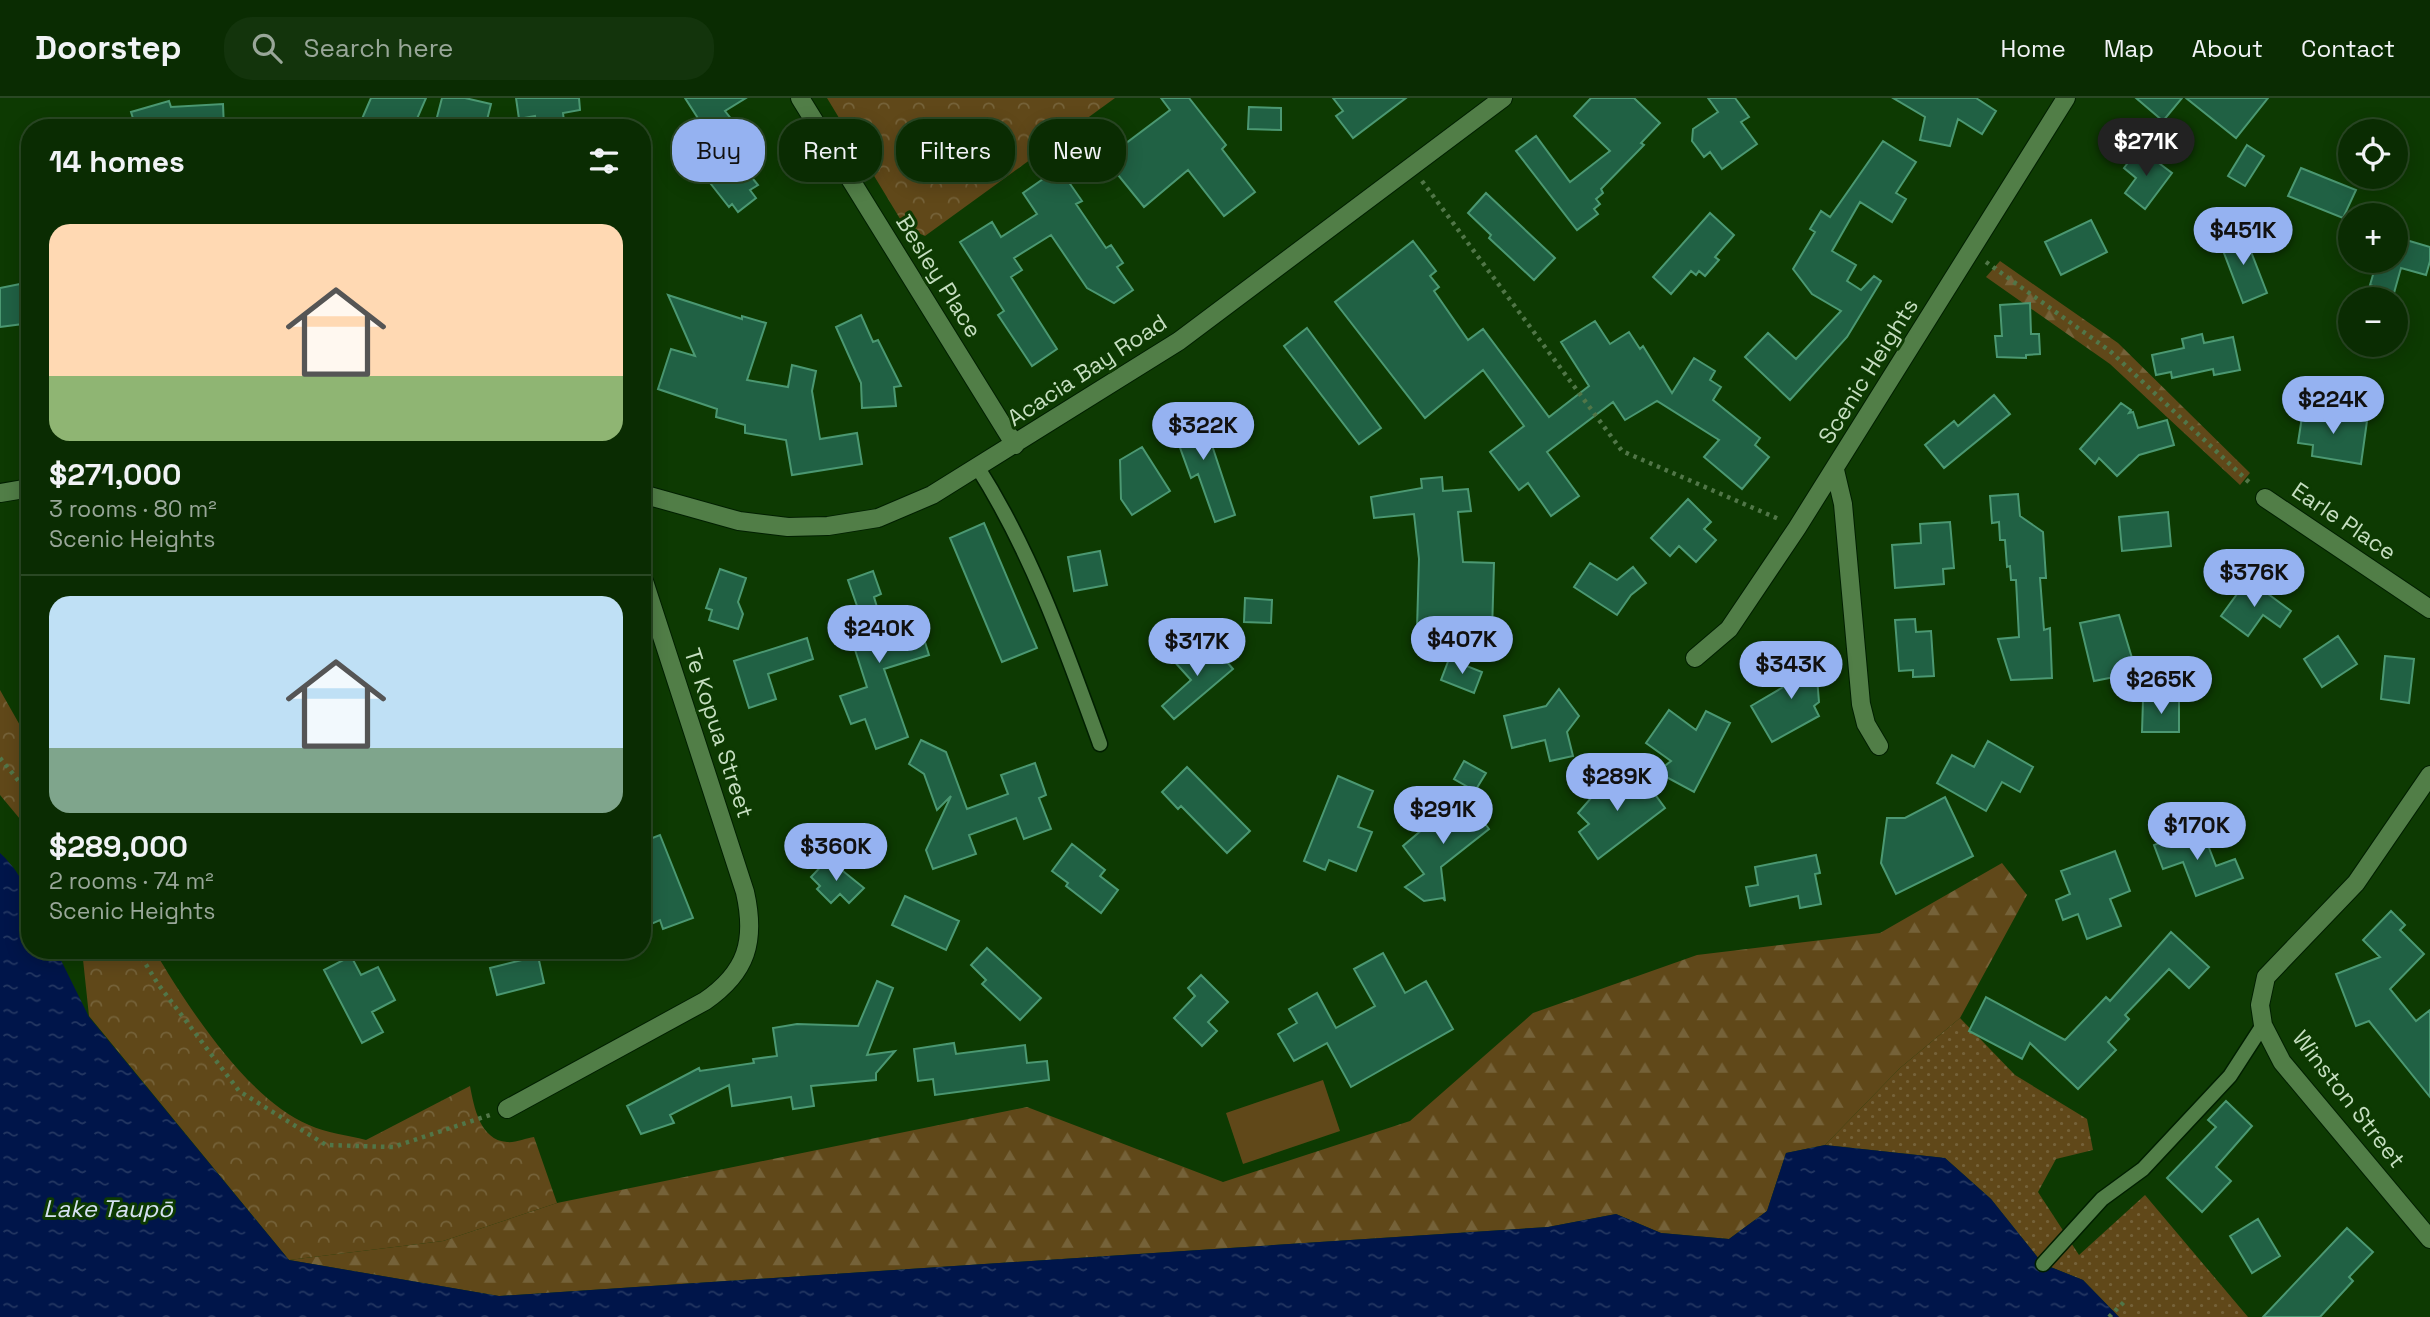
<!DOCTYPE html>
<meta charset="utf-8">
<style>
body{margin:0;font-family:"Space Grotesk",sans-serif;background:#13340c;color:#f1f3f6;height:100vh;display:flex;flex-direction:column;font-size:26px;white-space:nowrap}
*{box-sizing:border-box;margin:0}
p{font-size:23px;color:#99a799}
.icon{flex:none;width:38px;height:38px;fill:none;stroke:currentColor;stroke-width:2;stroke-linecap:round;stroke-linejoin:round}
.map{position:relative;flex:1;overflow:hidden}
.side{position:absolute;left:21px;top:21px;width:630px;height:840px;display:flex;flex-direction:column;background:#0a2c02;border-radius:28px;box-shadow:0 4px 18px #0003,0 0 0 2px #2a4824}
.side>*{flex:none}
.hud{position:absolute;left:672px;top:21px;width:665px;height:63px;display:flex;gap:14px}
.buttons{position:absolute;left:2338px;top:21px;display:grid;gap:14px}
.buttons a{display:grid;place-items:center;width:70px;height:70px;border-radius:50%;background:#0a2c02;box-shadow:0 4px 18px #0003,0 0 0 2px #2a4824;font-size:35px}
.price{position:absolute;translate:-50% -60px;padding:0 16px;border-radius:24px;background:#95b2f1;color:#111;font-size:23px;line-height:46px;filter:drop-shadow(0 2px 4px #0008)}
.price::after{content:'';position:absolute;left:50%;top:42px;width:21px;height:16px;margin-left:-10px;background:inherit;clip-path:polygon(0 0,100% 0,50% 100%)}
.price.current{background:#222;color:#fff}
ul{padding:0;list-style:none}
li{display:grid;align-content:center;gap:14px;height:371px;padding:0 28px}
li+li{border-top:2px solid #2a4824}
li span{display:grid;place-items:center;height:217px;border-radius:21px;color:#555}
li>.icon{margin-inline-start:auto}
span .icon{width:126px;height:126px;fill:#fffc;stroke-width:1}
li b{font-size:30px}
h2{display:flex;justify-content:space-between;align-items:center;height:84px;padding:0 28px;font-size:30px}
.chip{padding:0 24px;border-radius:28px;background:#0a2c02;box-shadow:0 4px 18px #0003,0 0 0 2px #2a4824;font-size:24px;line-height:63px}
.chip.current{background:#95b2f1;color:#111}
header{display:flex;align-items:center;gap:42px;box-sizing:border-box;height:98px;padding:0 35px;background:#0a2c02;border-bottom:2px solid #2a4824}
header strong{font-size:33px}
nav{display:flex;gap:38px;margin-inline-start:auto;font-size:24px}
.search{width:490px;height:63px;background:#13340c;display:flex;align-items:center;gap:18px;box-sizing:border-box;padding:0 24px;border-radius:28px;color:#99a799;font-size:26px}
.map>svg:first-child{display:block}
.grass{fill:url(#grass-dots)}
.forest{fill:url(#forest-firs)}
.park{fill:url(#park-crowns)}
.pitch{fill:#604819}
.water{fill:url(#water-ripples)}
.building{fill:#206144;stroke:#4b9872;stroke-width:2}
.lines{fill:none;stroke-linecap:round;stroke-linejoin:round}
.service-casing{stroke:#001f00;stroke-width:17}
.minor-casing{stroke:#001f00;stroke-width:20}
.path{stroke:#517648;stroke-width:4.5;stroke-dasharray:3.5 5;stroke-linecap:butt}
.service{stroke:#517e47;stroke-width:14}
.minor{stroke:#517e47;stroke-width:18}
.labels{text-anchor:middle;stroke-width:6;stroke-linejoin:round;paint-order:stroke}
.street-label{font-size:23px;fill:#c5dec0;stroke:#0d3a02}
.water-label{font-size:24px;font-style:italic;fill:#d6e1f2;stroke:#0d3a02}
</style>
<header>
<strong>Doorstep</strong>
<div class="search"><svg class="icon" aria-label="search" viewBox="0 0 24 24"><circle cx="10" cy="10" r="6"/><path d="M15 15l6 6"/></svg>Search here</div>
<nav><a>Home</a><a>Map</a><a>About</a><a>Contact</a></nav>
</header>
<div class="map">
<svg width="2430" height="1219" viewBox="0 0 2430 1219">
<defs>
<pattern id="grass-dots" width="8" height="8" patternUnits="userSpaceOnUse" patternTransform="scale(1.75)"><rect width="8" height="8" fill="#604819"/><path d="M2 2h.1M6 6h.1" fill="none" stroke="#756239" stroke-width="1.8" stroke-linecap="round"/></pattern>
<pattern id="forest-firs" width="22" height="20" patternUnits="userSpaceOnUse" patternTransform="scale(1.75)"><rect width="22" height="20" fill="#604819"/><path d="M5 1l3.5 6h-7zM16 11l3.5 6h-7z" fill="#756239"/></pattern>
<pattern id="park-crowns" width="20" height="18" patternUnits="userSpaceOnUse" patternTransform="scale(1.75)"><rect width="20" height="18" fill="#604819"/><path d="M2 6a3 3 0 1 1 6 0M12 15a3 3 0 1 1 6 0" fill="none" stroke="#756239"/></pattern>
<pattern id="water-ripples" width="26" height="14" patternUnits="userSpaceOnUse" patternTransform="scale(1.75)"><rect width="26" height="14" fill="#00154a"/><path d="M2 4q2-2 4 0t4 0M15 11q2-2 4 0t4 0" fill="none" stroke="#243762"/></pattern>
</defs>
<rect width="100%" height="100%" fill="#0d3a02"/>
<path class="grass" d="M 1960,920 L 2015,977 L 2087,1021 L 2093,1052 L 2056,1061 L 2038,1094 L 2079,1157 L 2145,1097 L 2248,1219 L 2119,1219 L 2083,1182 L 2043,1166 L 1991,1101 L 1945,1060 L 1825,1047 L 1900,970 Z"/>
<path class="forest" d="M 2000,163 L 2118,245 L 2250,375 L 2240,387 L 2110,266 L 1986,179 Z
M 2002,765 L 2027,797 L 1960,920 L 1900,970 L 1825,1047 L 1786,1055 L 1767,1113 L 1729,1141 L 1661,1135 L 1616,1116 L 1548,1129 L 499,1198 L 289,1162 L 443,1143 L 557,1105 L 1027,1009 L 1223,1084 L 1410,1023 L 1533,915 L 1697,857 L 1880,835 Z"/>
<path class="park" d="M 827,0 L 1115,0 L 925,138 L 905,129 Z
M 0,592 L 30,645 L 30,733 L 0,697 Z
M 82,852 L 154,852 C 188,909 247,1001 309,1027 C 326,1035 348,1037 366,1042 L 470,988 C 474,1009 480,1042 507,1044 C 515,1045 526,1040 534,1039 L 557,1105 L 443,1143 L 289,1162 L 89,918 Z"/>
<path class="pitch" d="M 1323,982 L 1340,1033 L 1243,1066 L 1226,1015 Z"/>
<path class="water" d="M 0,755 C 33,786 30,810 30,852 L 56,852 L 89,919 L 289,1162 L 499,1198 L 1548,1129 L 1616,1116 L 1661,1135 L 1729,1141 L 1767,1113 L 1786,1055 L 1825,1047 L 1945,1060 L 1991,1101 L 2043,1166 L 2083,1182 L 2119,1219 L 0,1219 Z"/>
<path class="building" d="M 371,0 L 426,0 L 413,30 L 358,30 Z
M 442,0 L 465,0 L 491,6 L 485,30 L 463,30 L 436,23 Z
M 516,0 L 579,0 L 580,12 L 563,15 L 564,23 L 558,24 L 559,30 L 537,30 L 535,18 L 519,21 Z
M 685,0 L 746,0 L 725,13 L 756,52 L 740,65 L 758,87 L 750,92 L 756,100 L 738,114 L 732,106 L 729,109 L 696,67 L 717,50 Z
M 1161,0 L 1189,0 L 1226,47 L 1222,51 L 1255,94 L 1224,118 L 1188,72 L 1144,109 L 1105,61 L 1170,12 Z
M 1333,0 L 1406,0 L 1353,40 L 1336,18 L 1343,13 Z
M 1591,0 L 1634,0 L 1660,25 L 1641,45 L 1644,47 L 1601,91 L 1603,95 L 1596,101 L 1600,106 L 1594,111 L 1598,116 L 1577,132 L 1516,53 L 1536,38 L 1570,84 L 1610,53 L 1574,18 Z
M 1708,0 L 1735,0 L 1749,19 L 1741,24 L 1757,46 L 1722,71 L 1710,54 L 1704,59 L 1692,43 L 1693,31 L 1718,14 Z
M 1893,0 L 1976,0 L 1996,13 L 1982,36 L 1958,21 L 1950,48 L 1920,42 L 1925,19 Z
M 2136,0 L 2182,0 L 2163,23 Z
M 2186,0 L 2268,0 L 2236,40 Z
M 169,3 L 171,9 L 223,6 L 224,30 L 136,30 L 131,14 Z
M 1249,9 L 1281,10 L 1281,32 L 1248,31 Z
M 1883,43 L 1916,64 L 1896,95 L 1906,101 L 1892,124 L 1860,104 L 1832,153 L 1856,167 L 1847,183 L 1861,192 L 1874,178 L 1881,183 L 1847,239 L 1790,302 L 1745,259 L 1768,235 L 1796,261 L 1841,213 L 1812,196 L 1793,171 L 1815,134 L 1810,131 L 1821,113 L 1830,119 Z
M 2247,47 L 2264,58 L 2245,88 L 2228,78 Z
M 2139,50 L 2172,75 L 2145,111 L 2125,95 L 2136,80 L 2124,70 Z
M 1059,70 L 1082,103 L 1076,106 L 1106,150 L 1111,147 L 1123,165 L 1117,169 L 1133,192 L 1114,205 L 1087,190 L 1051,137 L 1014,160 L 1022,172 L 1011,179 L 1057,251 L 1032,268 L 998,217 L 1004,213 L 960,144 L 992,124 L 1001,139 L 1037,116 L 1023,95 Z
M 2301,70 L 2356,92 L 2343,120 L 2288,98 Z
M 1486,95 L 1555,160 L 1534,182 L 1489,140 L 1491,137 L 1468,115 Z
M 1710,115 L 1734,137 L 1715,159 L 1719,162 L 1705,178 L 1699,173 L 1696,177 L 1691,173 L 1671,196 L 1653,179 Z
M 2091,122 L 2107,154 L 2061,177 L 2045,144 Z
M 2243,133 L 2267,195 L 2243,205 L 2219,142 Z
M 2396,139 L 2430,149 L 2430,163 L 2426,177 L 2401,170 L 2394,195 L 2370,187 L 2377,163 L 2396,163 Z
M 1413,143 L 1436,173 L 1430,178 L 1439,189 L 1434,193 L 1468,242 L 1483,231 L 1549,319 L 1589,288 L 1561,244 L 1595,223 L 1610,246 L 1629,234 L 1640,251 L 1643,248 L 1672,295 L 1694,260 L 1715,273 L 1710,282 L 1721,289 L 1713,302 L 1760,340 L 1755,347 L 1769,359 L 1742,391 L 1704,359 L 1719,342 L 1657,303 L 1625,322 L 1613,304 L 1547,354 L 1579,398 L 1551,418 L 1528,385 L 1519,392 L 1490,354 L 1524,328 L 1483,272 L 1425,320 L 1335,204 Z
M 30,184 L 30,225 L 0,229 L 0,190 Z
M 668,197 L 742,221 L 742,218 L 766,225 L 747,282 L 788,289 L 792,267 L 816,273 L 812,293 L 820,341 L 857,335 L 862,366 L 792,377 L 786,342 L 745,335 L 745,327 L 716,319 L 717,311 L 658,291 L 671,251 L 695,258 Z
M 2030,205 L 2031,236 L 2039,236 L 2040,256 L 2026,257 L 2026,260 L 1997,259 L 1995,238 L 2002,238 L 2000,207 Z
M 861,217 L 873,244 L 878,242 L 901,288 L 894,289 L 896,308 L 862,310 L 861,285 L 836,229 Z
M 1307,230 L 1381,330 L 1359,346 L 1284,248 Z
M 2202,236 L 2204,245 L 2233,239 L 2240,272 L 2214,277 L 2213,271 L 2172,280 L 2171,274 L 2156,277 L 2152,257 L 2184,250 L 2182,241 Z
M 1994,297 L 2010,316 L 1944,370 L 1925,347 L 1954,323 L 1958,328 Z
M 2121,305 L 2131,312 L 2129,315 L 2133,314 L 2138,330 L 2167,322 L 2174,347 L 2139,357 L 2117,378 L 2099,360 L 2095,366 L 2080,351 Z
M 1200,311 L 1235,417 L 1215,424 L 1198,376 L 1191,380 L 1170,322 Z
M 2303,312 L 2367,323 L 2361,366 L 2312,358 L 2313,347 L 2298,345 Z
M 1142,349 L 1170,393 L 1132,417 L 1121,401 L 1120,362 Z
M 1442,379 L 1443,393 L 1468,391 L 1471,413 L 1458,414 L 1463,464 L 1494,465 L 1492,534 L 1417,531 L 1419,461 L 1414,416 L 1374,420 L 1371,399 L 1422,390 L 1421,381 Z
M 2018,396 L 2020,418 L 2043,434 L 2046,480 L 2040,480 L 2044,532 L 2050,530 L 2052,580 L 2011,582 L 1998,541 L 2019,539 L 2016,482 L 2011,482 L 2010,468 L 2007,469 L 2005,442 L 2000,442 L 1999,424 L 1992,425 L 1990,398 Z
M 1688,401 L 1711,424 L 1704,431 L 1716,442 L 1696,464 L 1679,448 L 1670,458 L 1651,440 Z
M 2168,414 L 2171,448 L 2122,453 L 2119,419 Z
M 1950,424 L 1954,470 L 1943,471 L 1944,486 L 1895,490 L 1892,447 L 1921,445 L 1920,426 Z
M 984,425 L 1037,550 L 1002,564 L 950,440 Z
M 1100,453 L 1107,487 L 1074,493 L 1068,459 Z
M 1590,465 L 1617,482 L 1633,469 L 1646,485 L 1631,497 L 1617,517 L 1574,489 Z
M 720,471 L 746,480 L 738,504 L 743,516 L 738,531 L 709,522 L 712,512 L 706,510 Z
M 873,473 L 881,496 L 874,499 L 886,539 L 920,528 L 929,557 L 884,571 L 908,639 L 876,651 L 865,621 L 851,626 L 840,598 L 867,589 L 848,530 L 863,525 L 848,482 Z
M 2248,481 L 2291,513 L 2280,529 L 2263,517 L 2248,538 L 2221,518 Z
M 1245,500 L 1272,502 L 1271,525 L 1244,524 Z
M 2119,517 L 2132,560 L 2127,560 L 2130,576 L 2094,583 L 2080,525 Z
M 1915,521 L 1916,534 L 1931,533 L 1934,578 L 1913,579 L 1913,572 L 1899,573 L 1895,522 Z
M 2338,538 L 2357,566 L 2322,589 L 2304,561 Z
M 807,540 L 813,561 L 768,576 L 776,601 L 749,610 L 734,563 Z
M 1193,546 L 1204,560 L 1215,550 L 1233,571 L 1174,621 L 1162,608 L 1191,582 L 1173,562 Z
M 1815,555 L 1819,604 L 1814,608 L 1819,618 L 1772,644 L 1751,608 L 1797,581 L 1795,556 Z
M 2385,558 L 2414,561 L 2409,605 L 2381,601 Z
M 1449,561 L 1482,574 L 1474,595 L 1441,582 Z
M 1559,591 L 1579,618 L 1567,634 L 1573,658 L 1550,663 L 1545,642 L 1512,650 L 1504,618 L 1546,608 Z
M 2143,602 L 2179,602 L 2179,634 L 2142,634 Z
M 1669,612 L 1696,632 L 1706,613 L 1730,625 L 1694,694 L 1657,674 L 1671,663 L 1646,645 Z
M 921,642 L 946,654 L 967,711 L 1008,696 L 1001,677 L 1035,665 L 1046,697 L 1039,700 L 1051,731 L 1024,741 L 1016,720 L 969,737 L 976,756 L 933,771 L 926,752 L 951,698 L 937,712 L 924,676 L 909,666 Z
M 1988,643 L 2033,669 L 2020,694 L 2002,684 L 1986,713 L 1937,685 L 1952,657 L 1974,669 Z
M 1464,663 L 1486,675 L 1475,693 L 1454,681 Z
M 1187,669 L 1250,733 L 1227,755 L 1181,708 L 1178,711 L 1162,694 Z
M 1618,669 L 1634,691 L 1645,683 L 1665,710 L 1598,761 L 1579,734 L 1589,726 L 1578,715 Z
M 1338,678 L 1373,693 L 1358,729 L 1372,734 L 1356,773 L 1329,762 L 1325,772 L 1304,763 Z
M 1463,697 L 1489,731 L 1441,769 L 1445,803 L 1443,800 L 1424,803 L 1405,789 L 1424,776 L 1403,748 Z
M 1945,699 L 1973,758 L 1896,796 L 1881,765 L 1887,720 L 1905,720 Z
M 2201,729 L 2216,768 L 2235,761 L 2243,780 L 2196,798 L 2183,764 L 2163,771 L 2154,747 Z
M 660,737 L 693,820 L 663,831 L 660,822 L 649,827 L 642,807 L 642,744 Z
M 1072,746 L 1105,772 L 1100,778 L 1118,792 L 1101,815 L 1066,788 L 1068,785 L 1052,773 Z
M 2115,753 L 2130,793 L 2110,801 L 2121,828 L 2087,841 L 2078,816 L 2063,822 L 2056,802 L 2070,796 L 2061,773 Z
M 1816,757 L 1820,775 L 1815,776 L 1821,806 L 1800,810 L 1798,798 L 1750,808 L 1746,789 L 1758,787 L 1755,769 Z
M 828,761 L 864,790 L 849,805 L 840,796 L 831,805 L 817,791 L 820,788 L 811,779 Z
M 905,798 L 959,823 L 946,852 L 892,827 Z
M 2391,813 L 2405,827 L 2400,832 L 2424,856 L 2390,891 L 2416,923 L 2430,912 L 2430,999 L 2369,923 L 2356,928 L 2336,876 L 2380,859 L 2363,842 Z
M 2171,834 L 2209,869 L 2189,890 L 2169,871 L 2125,917 L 2129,921 L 2108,944 L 2116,952 L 2078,991 L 2030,945 L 2022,961 L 1969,933 L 1986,899 L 2065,942 L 2106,899 L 2110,903 Z
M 987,850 L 1041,900 L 1020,922 L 982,886 L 986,882 L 971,867 Z
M 1383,855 L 1405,895 L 1426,883 L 1453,931 L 1351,989 L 1327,945 L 1294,963 L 1278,936 L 1297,925 L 1289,911 L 1317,895 L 1336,930 L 1375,908 L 1354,871 Z
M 351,858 L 361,877 L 378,869 L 395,902 L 372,914 L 383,934 L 362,945 L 324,872 Z
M 538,858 L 544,885 L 497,897 L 490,870 Z
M 1201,877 L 1228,904 L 1208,924 L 1217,933 L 1202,948 L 1174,920 L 1195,898 L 1188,890 Z
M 877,883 L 893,890 L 867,957 L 895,953 L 876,975 L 876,982 L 811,988 L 814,1008 L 793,1011 L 791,999 L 732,1008 L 729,987 L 670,1017 L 674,1025 L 641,1036 L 627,1008 L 699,970 L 700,973 L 754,965 L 753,961 L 777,958 L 773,930 L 797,926 L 858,928 Z
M 954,945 L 956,956 L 1025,947 L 1027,965 L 1047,963 L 1049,982 L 935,997 L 933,981 L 918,983 L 914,951 Z
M 2226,1003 L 2252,1028 L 2216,1069 L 2231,1083 L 2202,1114 L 2167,1080 L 2216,1029 L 2208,1022 Z
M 2258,1121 L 2280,1158 L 2252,1175 L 2230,1138 Z
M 2347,1130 L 2373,1154 L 2349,1179 L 2353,1183 L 2320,1219 L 2263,1219 Z"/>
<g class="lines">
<defs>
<path id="service" d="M 978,370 C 1032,455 1066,552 1100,646
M 2043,1166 L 2102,1101 L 2143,1071 L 2230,978 L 2263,927"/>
<path id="minor" d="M 800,0 L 1015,347
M 1835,372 L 1843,406 L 1861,606 L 1866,626 L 1879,648
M 0,395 L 30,390
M 642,396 L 739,423 L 788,429 L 828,428 L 878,420 L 932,397 L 1179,243 L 1503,0
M 2265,400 L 2430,511
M 1695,560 L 1729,531 L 1797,430 L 2066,0
M 2430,677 L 2356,785 L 2266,879 L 2260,907 L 2263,927 L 2282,964 L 2430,1141
M 507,1011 L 705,903 C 747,874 756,843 745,794 L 642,477"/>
</defs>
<use href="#service" class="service-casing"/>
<use href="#minor" class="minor-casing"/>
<path class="path" d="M 1422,83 L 1622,353 L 1781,422
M 1986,164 L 2110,253 L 2252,387
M 0,660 L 30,697
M 137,852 L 158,886 L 239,993 L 326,1047 L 393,1049 L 490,1017
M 2109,1219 L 2125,1203"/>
<use href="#service" class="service"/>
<use href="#minor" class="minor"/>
</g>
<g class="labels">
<g class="street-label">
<text transform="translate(939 178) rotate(58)" y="8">Besley Place</text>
<text transform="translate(1087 272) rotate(-33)" y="8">Acacia Bay Road</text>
<text transform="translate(1868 273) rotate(-58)" y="8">Scenic Heights</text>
<text transform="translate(2344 423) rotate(34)" y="8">Earle Place</text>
<text transform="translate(719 635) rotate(72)" y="8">Te Kopua Street</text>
<text transform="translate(2349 1001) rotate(52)" y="8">Winston Street</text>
</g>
<g class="water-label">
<text x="108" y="1119">Lake Taupō</text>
</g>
</g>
</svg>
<div class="buttons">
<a><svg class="icon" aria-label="locate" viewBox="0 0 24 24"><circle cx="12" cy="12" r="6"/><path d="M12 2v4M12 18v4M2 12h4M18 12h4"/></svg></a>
<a>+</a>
<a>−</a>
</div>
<b class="price current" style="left:2146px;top:80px">$271K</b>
<b class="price" style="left:2243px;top:169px">$451K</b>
<b class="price" style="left:2333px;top:338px">$224K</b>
<b class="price" style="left:1203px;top:364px">$322K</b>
<b class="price" style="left:2254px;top:511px">$376K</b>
<b class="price" style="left:879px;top:567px">$240K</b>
<b class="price" style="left:1462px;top:578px">$407K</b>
<b class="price" style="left:1197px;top:580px">$317K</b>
<b class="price" style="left:1791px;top:603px">$343K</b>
<b class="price" style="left:2161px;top:618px">$265K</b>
<b class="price" style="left:1617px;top:715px">$289K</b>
<b class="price" style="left:1443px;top:748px">$291K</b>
<b class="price" style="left:2197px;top:764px">$170K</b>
<b class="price" style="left:836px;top:785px">$360K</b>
<div class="hud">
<a class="chip current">Buy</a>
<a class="chip">Rent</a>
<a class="chip">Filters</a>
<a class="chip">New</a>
</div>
<section class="side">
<h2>14 homes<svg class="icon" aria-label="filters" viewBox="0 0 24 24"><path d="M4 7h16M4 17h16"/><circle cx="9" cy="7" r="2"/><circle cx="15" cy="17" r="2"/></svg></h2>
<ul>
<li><span style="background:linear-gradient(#ffd9b3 70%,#8fb573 0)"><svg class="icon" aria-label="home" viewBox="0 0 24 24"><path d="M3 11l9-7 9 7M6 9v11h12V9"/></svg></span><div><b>$271,000</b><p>3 rooms · 80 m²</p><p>Scenic Heights</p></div></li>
<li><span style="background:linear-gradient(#bfe0f5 70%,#7fa58c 0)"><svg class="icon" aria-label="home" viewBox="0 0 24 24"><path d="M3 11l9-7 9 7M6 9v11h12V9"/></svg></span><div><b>$289,000</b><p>2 rooms · 74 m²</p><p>Scenic Heights</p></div></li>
</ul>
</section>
</div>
